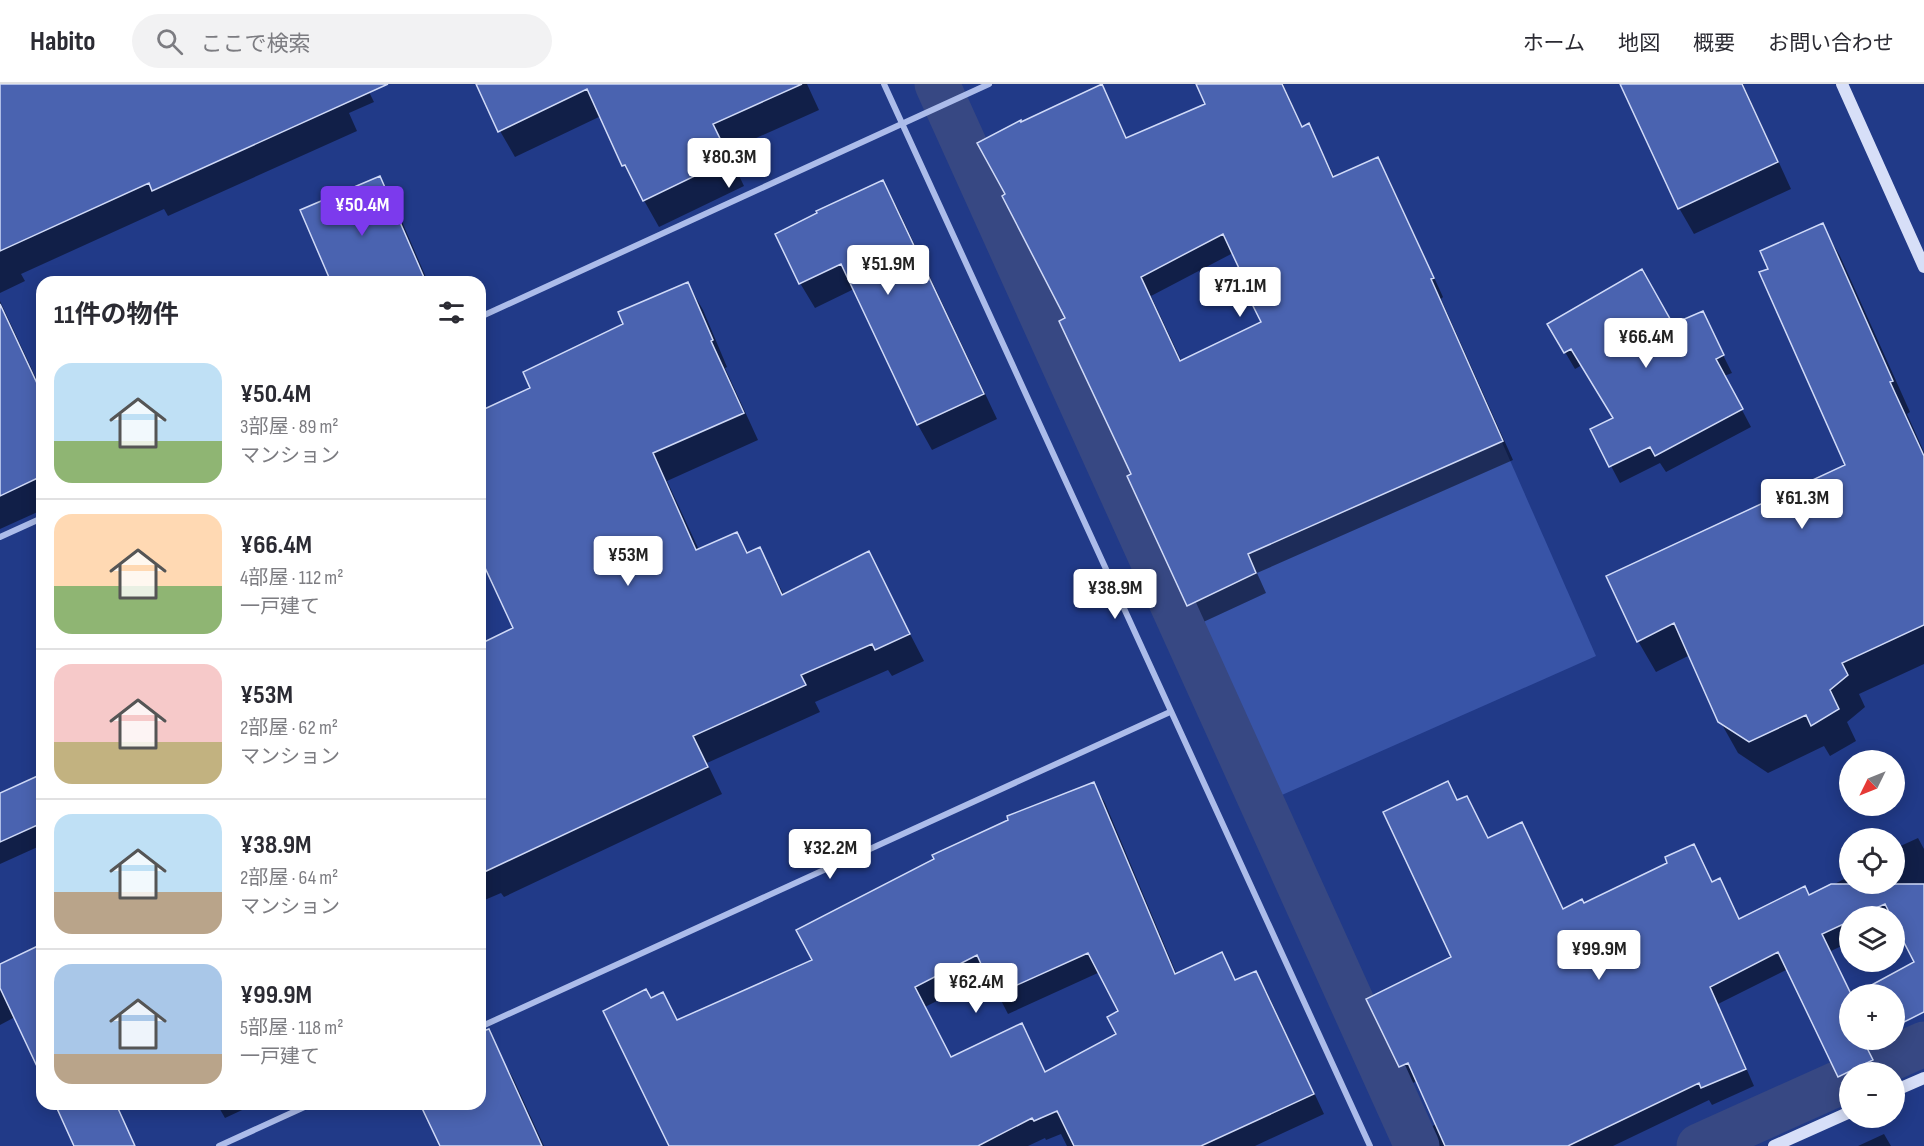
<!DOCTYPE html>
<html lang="ja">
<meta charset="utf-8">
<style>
body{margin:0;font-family:"Sofia Sans Condensed","Noto Sans JP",sans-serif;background:#f2f2f3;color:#2b2b33;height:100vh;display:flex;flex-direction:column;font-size:22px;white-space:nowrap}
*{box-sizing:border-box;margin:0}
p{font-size:20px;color:#7c7c81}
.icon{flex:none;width:33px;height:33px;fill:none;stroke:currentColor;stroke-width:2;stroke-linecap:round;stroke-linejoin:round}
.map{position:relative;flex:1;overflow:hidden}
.drawer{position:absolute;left:36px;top:192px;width:450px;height:834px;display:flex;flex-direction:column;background:#fff;border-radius:18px;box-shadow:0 3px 15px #0003}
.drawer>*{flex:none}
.needle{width:39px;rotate:227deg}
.tools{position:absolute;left:1839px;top:666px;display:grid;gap:12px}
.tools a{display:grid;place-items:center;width:66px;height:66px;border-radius:50%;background:#fff;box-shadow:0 3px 15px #0003;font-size:30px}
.price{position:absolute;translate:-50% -51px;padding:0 14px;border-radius:6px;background:#fff;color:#222;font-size:20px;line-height:39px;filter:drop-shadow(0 2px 3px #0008)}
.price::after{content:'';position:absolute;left:50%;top:36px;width:18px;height:14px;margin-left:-9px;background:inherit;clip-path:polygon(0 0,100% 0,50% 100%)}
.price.on{background:#7c3aed;color:#fff}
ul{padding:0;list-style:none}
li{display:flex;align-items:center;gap:18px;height:150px;padding:0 18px}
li+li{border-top:2px solid #e1e1e2}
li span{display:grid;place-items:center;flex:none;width:168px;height:120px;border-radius:18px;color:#555}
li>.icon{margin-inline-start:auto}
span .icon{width:72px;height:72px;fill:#fffc;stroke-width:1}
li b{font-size:26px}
h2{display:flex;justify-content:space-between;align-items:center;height:72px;padding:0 18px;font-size:26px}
header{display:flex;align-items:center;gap:36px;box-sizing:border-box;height:84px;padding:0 30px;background:#fff;border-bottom:2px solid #e1e1e2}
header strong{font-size:28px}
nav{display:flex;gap:33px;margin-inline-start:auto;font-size:21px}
.search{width:420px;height:54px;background:#f2f2f3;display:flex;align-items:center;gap:15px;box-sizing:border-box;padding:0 21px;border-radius:33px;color:#7c7c81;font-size:22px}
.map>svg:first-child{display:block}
.green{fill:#3854a7}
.shadow{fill:#0007;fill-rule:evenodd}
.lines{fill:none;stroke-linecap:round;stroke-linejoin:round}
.canal{stroke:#374883;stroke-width:45}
.building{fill:#4a63b0;stroke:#d0daf8;stroke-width:1.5;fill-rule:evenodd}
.street{stroke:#acbcea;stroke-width:6}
.secondary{stroke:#d7dff8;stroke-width:12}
</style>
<header>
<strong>Habito</strong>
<div class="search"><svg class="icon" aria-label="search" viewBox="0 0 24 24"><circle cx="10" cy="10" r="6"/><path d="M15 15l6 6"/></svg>ここで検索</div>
<nav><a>ホーム</a><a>地図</a><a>概要</a><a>お問い合わせ</a></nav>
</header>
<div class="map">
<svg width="1924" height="1062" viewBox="0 0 1924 1062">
<rect width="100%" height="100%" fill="#213a88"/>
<path class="green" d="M 1490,331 L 1596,572 L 1255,723 L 1150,484 Z"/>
<path class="shadow" d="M 0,0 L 365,0 L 374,18 L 349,29 L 357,47 L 168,132 L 164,125 L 21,190 L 25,197 L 0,209 Z
M 478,0 L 807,0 L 819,26 L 727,67 L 744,102 L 659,143 L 624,81 L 601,32 L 515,73 L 500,47 Z
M 1197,0 L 1283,0 L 1303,44 L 1309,41 L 1335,94 L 1377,74 L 1388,93 L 1443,213 L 1441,215 L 1513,376 L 1257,489 L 1266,509 L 1199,540 L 1189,521 L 1067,234 L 1007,111 L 1021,40 L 1101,2 L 1112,21 L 1127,55 L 1207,21 ZM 1233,169 L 1263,239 L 1182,278 L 1151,212 Z
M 1622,0 L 1743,0 L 1791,105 L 1694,150 L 1679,124 Z
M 379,94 L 394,119 L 428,198 L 333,198 Z
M 883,98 L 897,123 L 997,335 L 932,366 L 918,341 L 854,205 L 815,224 L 800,199 Z
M 1822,141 L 1840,172 L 1910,328 L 1907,330 L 1924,368 L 1924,580 L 1859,610 L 1865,623 L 1847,638 L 1856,657 L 1830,672 L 1824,662 L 1768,689 L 1738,669 L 1720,637 L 1690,571 L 1656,588 L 1638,557 L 1847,382 L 1770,185 Z
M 688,200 L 703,226 L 727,283 L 725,284 L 758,356 L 667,397 L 699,466 L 737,449 L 749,470 L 760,465 L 784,511 L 868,469 L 924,577 L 892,592 L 888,586 L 815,618 L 820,628 L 707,679 L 722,710 L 504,813 L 501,809 L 480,818 L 480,561 L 515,545 L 480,470 L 480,328 L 532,304 Z
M 0,217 L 42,307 L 42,426 L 0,445 Z
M 1702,229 L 1732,289 L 1724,292 L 1751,343 L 1666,388 L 1660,379 L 1620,399 L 1592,346 L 1614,335 L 1582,281 L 1575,285 L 1549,241 L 1673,242 Z
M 42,692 L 42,761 L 0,780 L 0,711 Z
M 1094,700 L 1105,719 L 1177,891 L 1221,870 L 1236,897 L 1255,889 L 1267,908 L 1324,1030 L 1255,1062 L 1067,1062 L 1061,1050 L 1046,1056 L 1045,1054 L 1028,1062 L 671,1062 L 651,916 L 662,910 L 678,937 L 814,877 ZM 1100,888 L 1120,927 L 1118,951 L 1046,989 L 1021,941 L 951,974 L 925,923 L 988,891 L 1008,930 Z
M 1458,718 L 1489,756 L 1564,827 L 1583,821 L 1669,779 L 1694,762 L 1713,799 L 1720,796 L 1740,836 L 1809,813 L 1850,792 L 1850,800 L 1894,800 L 1894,765 L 1918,754 L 1924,765 L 1924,896 L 1894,832 L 1850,832 L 1850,858 L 1831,867 L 1851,910 L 1850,956 L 1875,956 L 1882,971 L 1873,976 L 1879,988 L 1850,988 L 1849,1009 L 1788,885 L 1718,920 L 1754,1002 L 1712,1021 L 1709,1016 L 1613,1062 L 1436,1062 L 1428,1044 L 1437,1040 L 1417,997 L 1411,1000 L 1368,916 L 1453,873 Z
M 42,866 L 42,990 L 15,933 L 0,941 L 0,881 Z
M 499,970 L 513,994 L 544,1062 L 441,1062 L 422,1020 L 480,1020 L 480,979 Z
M 217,1020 L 255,1020 L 225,1034 Z
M 1884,1050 L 1891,1062 L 1858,1062 Z"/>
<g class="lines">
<path class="canal" d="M 937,0 L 1417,1062
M 1861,988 L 1924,960
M 1699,1062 L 1850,994"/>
</g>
<path class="building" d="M 0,0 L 388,0 L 152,107 L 149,99 L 0,167 Z
M 476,0 L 802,0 L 713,40 L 730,75 L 643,117 L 625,81 L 622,82 L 587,5 L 498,48 Z
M 1102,0 L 1126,54 L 1205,20 L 1196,0 L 1282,0 L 1302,43 L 1309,39 L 1333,93 L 1378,73 L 1434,194 L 1431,195 L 1503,357 L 1248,470 L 1256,489 L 1187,522 L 1127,392 L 1131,390 L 1059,237 L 1065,234 L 1002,112 L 1005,110 L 977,59 L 1021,36 L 1021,38 ZM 1223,150 L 1251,210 L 1248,212 L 1261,238 L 1180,277 L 1141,193 Z
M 1620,0 L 1742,0 L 1778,78 L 1678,125 Z
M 380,92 L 426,198 L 331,198 L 300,126 Z
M 883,96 L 984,310 L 917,341 L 841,180 L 799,200 L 775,150 L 817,129 L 816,127 Z
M 1823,139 L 1893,297 L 1890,298 L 1924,372 L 1924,541 L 1842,579 L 1848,591 L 1830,606 L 1839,625 L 1811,642 L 1806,631 L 1749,658 L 1718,638 L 1674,539 L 1637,558 L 1606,492 L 1845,381 L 1759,188 L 1768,185 L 1760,167 Z
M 1642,185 L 1673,240 L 1703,227 L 1724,271 L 1716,275 L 1743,325 L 1655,372 L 1650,363 L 1609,383 L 1590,345 L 1613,334 L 1571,265 L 1564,269 L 1547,240 Z
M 688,198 L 713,256 L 711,257 L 744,329 L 653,369 L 696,466 L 737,448 L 747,469 L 760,463 L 782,511 L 869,467 L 910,550 L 875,566 L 872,560 L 801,591 L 806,601 L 693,652 L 708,683 L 480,790 L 480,560 L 513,544 L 480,473 L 480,327 L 530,304 L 523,288 L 623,240 L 618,228 Z
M 0,220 L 42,310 L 42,392 L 0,412 Z
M 42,690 L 42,739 L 0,758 L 0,709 Z
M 1448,697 L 1457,716 L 1467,712 L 1488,754 L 1522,738 L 1563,825 L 1582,815 L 1584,819 L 1667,779 L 1665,773 L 1694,760 L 1712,798 L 1720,794 L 1739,835 L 1805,802 L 1809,811 L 1831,800 L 1924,800 L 1924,928 L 1894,943 L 1894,910 L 1855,910 L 1914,878 L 1894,839 L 1894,832 L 1891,832 L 1885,820 L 1858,832 L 1850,832 L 1850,837 L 1822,850 L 1851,910 L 1850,956 L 1869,956 L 1864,958 L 1873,976 L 1838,993 L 1778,868 L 1710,903 L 1746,985 L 1701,1004 L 1699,999 L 1568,1062 L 1445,1062 L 1408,979 L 1399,983 L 1366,915 L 1451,873 L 1383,728 Z
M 1094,698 L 1175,890 L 1222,868 L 1235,896 L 1256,887 L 1314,1010 L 1201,1062 L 1074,1062 L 1057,1027 L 1034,1037 L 1032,1034 L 978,1062 L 669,1062 L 603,927 L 646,905 L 651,914 L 663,908 L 677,936 L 812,876 L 796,846 L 934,775 L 932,771 L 1008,736 L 1007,732 ZM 1088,869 L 1118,927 L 1107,933 L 1116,950 L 1045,988 L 1022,939 L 951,973 L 915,903 L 977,871 L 995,911 Z
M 42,860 L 42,993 L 0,904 L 0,880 Z
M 489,945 L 542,1062 L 440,1062 L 420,1020 L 480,1020 L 480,948 Z
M 55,1020 L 116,1020 L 135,1062 L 74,1062 Z"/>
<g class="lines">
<path class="street" d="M 884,0 L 1370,1062
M 480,233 L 989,0
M 0,453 L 42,434
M 480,943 L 1170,628
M 219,1062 L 311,1020"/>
<path class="secondary" d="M 1842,0 L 1924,183
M 1894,1007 L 1924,994
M 1774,1062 L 1850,1028"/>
</g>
</svg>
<div class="tools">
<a><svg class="needle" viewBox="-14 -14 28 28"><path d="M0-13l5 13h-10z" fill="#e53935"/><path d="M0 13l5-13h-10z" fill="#7c7c81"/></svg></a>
<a><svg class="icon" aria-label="locate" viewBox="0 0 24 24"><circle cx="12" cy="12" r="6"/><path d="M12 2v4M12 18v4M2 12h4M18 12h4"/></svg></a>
<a><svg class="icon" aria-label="layers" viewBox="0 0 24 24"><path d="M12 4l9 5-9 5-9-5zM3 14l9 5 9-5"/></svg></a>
<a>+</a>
<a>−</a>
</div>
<b class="price" style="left:729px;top:105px">¥80.3M</b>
<b class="price on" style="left:362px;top:153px">¥50.4M</b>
<b class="price" style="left:888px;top:212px">¥51.9M</b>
<b class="price" style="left:1240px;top:234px">¥71.1M</b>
<b class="price" style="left:1646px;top:285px">¥66.4M</b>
<b class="price" style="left:1802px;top:446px">¥61.3M</b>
<b class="price" style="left:628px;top:503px">¥53M</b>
<b class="price" style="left:1115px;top:536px">¥38.9M</b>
<b class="price" style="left:830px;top:796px">¥32.2M</b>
<b class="price" style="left:1599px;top:897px">¥99.9M</b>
<b class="price" style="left:976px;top:930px">¥62.4M</b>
<section class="drawer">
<h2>11件の物件<svg class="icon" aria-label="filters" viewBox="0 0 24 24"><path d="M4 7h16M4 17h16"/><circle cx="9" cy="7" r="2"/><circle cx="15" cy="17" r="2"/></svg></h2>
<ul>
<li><span style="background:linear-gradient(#bfe0f5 65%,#8fb573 0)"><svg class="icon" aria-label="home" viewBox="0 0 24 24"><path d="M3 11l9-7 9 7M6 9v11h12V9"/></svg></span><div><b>¥50.4M</b><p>3部屋 · 89 m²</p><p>マンション</p></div></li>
<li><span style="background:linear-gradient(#ffd9b3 60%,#8fb573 0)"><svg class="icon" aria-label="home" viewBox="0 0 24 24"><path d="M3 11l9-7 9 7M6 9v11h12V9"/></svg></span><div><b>¥66.4M</b><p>4部屋 · 112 m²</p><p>一戸建て</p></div></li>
<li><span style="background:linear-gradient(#f6c9c9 65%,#c2b280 0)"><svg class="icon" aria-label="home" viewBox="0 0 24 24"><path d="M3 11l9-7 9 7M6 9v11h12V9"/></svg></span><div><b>¥53M</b><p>2部屋 · 62 m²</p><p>マンション</p></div></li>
<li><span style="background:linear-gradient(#bfe0f5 65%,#b9a48a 0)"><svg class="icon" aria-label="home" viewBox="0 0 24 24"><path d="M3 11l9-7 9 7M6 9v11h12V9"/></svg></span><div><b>¥38.9M</b><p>2部屋 · 64 m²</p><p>マンション</p></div></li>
<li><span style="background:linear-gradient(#a9c7e8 75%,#b9a48a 0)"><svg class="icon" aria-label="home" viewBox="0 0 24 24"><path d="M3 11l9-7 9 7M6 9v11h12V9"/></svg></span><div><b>¥99.9M</b><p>5部屋 · 118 m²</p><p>一戸建て</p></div></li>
</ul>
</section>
</div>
